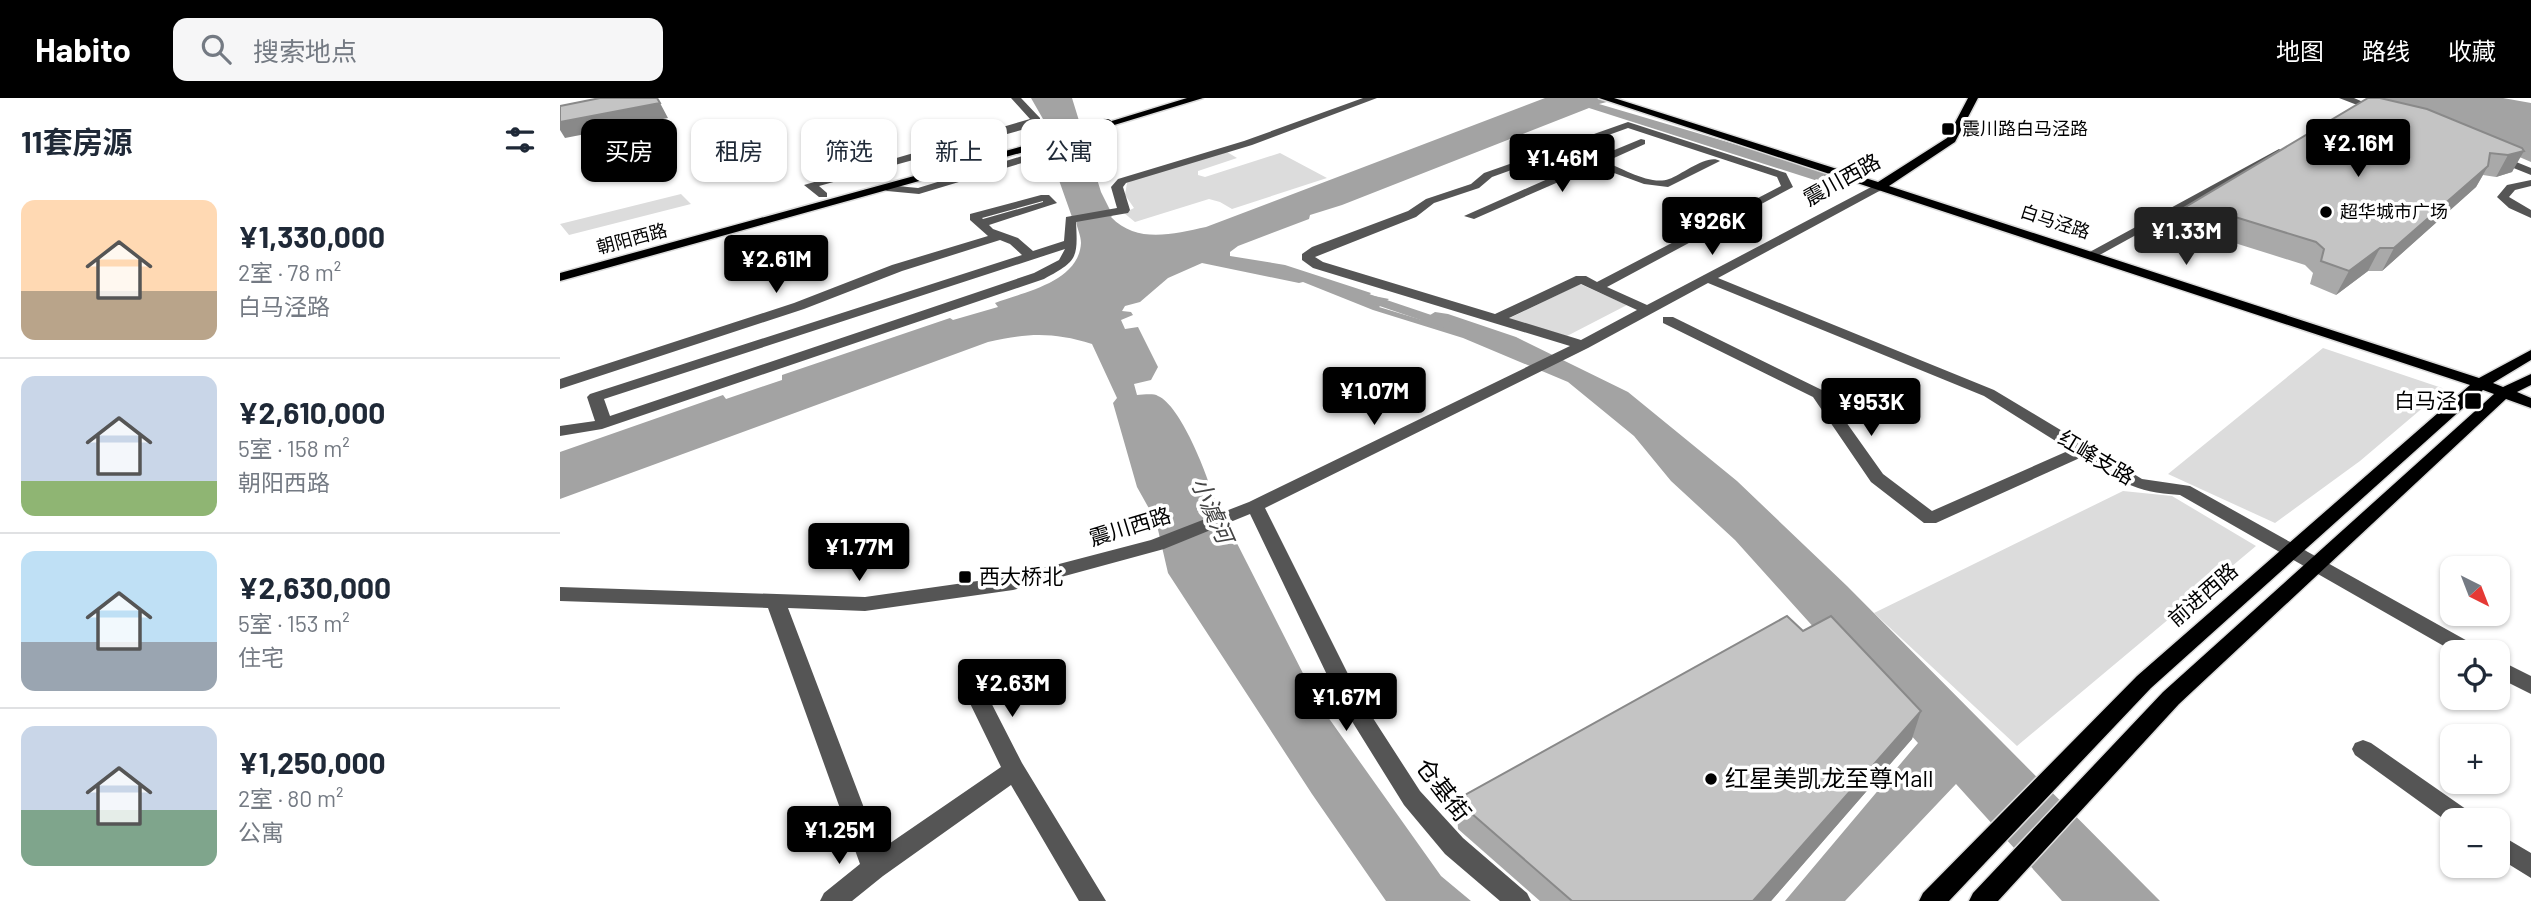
<!DOCTYPE html>
<html lang="zh">
<meta charset="utf-8">
<style>
body{margin:0;font-family:Barlow,"Noto Sans SC",sans-serif;background:#f6f6f7;color:#1f2937;height:100vh;display:flex;flex-direction:column;font-size:26px;white-space:nowrap}
*{box-sizing:border-box;margin:0}
p{font-size:23px;color:#747a83}
.icon{flex:none;width:38px;height:38px;fill:none;stroke:currentColor;stroke-width:2;stroke-linecap:round;stroke-linejoin:round}
.map{position:relative;flex:1;overflow:hidden}
.sheet{display:flex;flex-direction:column;background:#fff;width:560px}
.sheet>*{flex:none}
.guide{position:absolute;left:21px;top:21px;width:665px;height:63px;display:flex;gap:14px}
.needle{width:46px;rotate:138deg}
.fabs{position:absolute;left:1880px;top:458px;display:grid;gap:14px}
.fabs a{display:grid;place-items:center;width:70px;height:70px;border-radius:14px;background:#fff;box-shadow:0 2px 5px #0004;font-size:35px}
.price{position:absolute;translate:-50% -60px;padding:0 16px;border-radius:7px;background:#000;color:#fff;font-size:23px;line-height:46px;filter:drop-shadow(0 2px 4px #0008)}
.price::after{content:'';position:absolute;left:50%;top:42px;width:21px;height:16px;margin-left:-10px;background:inherit;clip-path:polygon(0 0,100% 0,50% 100%)}
.price.selected{background:#222;color:#fff}
ul{padding:0;list-style:none}
li{display:flex;align-items:center;gap:21px;height:175px;padding:0 21px}
li+li{border-top:2px solid #e0e1e3}
li span{display:grid;place-items:center;flex:none;width:196px;height:140px;border-radius:14px;color:#555}
li>.icon{margin-inline-start:auto}
span .icon{width:84px;height:84px;fill:#fffc;stroke-width:1}
li b{font-size:30px}
h2{display:flex;justify-content:space-between;align-items:center;height:84px;padding:0 21px;font-size:30px}
.pill{padding:0 24px;border-radius:14px;background:#fff;box-shadow:0 2px 5px #0004;font-size:24px;line-height:63px}
.pill.selected{background:#000;color:#fff}
header{display:flex;align-items:center;gap:42px;box-sizing:border-box;height:98px;padding:0 35px;background:#000;color:#fff}
header strong{font-size:33px}
nav{display:flex;gap:38px;margin-inline-start:auto;font-size:24px}
.search{width:490px;height:63px;background:#f6f6f7;display:flex;align-items:center;gap:18px;box-sizing:border-box;padding:0 24px;border-radius:14px;color:#747a83;font-size:26px}
main{display:flex;flex:1;min-height:0}
.map>svg:first-child{display:block}
.green{fill:#dcdcdc}
.water{fill:#a3a3a3}
.lines{fill:none;stroke-linecap:round;stroke-linejoin:round}
.canal{fill:#a3a3a3;fill-rule:evenodd}
.minor-tunnel{stroke:#d9d9d9;stroke-width:10;stroke-dasharray:10 5;stroke-linecap:butt}
.major-casing{stroke:#dbdbdb;stroke-width:3}
.minor{fill:#555;fill-rule:evenodd}
.major{fill:#000;fill-rule:evenodd}
.major-bridge-casing{stroke:#dbdbdb;stroke-width:12;stroke-linecap:butt}
.major-bridge{stroke:#000;stroke-width:10}
.wall{fill:#a9a9a9}
.shaded-wall{fill:#898989}
.building{fill:#c4c4c4;stroke:#898989;stroke-width:2}
.poi-dot{fill:#000;stroke:#fff;stroke-width:2.5}
.labels{text-anchor:middle;stroke-width:7;stroke-linejoin:round;paint-order:stroke}
.far-poi-label{font-size:18px;fill:#000;stroke:#fff;text-anchor:start}
.far-street-label{font-size:18px;fill:#000;stroke:#fff}
.street-label{font-size:21px;fill:#000;stroke:#fff}
.poi-label{font-size:21px;fill:#000;stroke:#fff;text-anchor:end}
.water-label{font-size:23px;font-style:italic;fill:#444;stroke:#fff}
.near-poi-label{font-size:24px;fill:#000;stroke:#fff;text-anchor:start}
.near-street-label{font-size:24px;fill:#000;stroke:#fff}
</style>
<header>
<strong>Habito</strong>
<div class="search"><svg class="icon" aria-label="search" viewBox="0 0 24 24"><circle cx="10" cy="10" r="6"/><path d="M15 15l6 6"/></svg>搜索地点</div>
<nav><a>地图</a><a>路线</a><a>收藏</a></nav>
</header>
<main>
<section class="sheet">
<h2>11套房源<svg class="icon" aria-label="filters" viewBox="0 0 24 24"><path d="M4 7h16M4 17h16"/><circle cx="9" cy="7" r="2"/><circle cx="15" cy="17" r="2"/></svg></h2>
<ul>
<li><span style="background:linear-gradient(#ffd9b3 65%,#b9a48a 0)"><svg class="icon" aria-label="home" viewBox="0 0 24 24"><path d="M3 11l9-7 9 7M6 9v11h12V9"/></svg></span><div><b>¥1,330,000</b><p>2室 · 78 m²</p><p>白马泾路</p></div></li>
<li><span style="background:linear-gradient(#c9d6e8 75%,#8fb573 0)"><svg class="icon" aria-label="home" viewBox="0 0 24 24"><path d="M3 11l9-7 9 7M6 9v11h12V9"/></svg></span><div><b>¥2,610,000</b><p>5室 · 158 m²</p><p>朝阳西路</p></div></li>
<li><span style="background:linear-gradient(#bfe0f5 65%,#9aa5b1 0)"><svg class="icon" aria-label="home" viewBox="0 0 24 24"><path d="M3 11l9-7 9 7M6 9v11h12V9"/></svg></span><div><b>¥2,630,000</b><p>5室 · 153 m²</p><p>住宅</p></div></li>
<li><span style="background:linear-gradient(#c9d6e8 60%,#7fa58c 0)"><svg class="icon" aria-label="home" viewBox="0 0 24 24"><path d="M3 11l9-7 9 7M6 9v11h12V9"/></svg></span><div><b>¥1,250,000</b><p>2室 · 80 m²</p><p>公寓</p></div></li>
</ul>
</section>
<div class="map">
<svg width="1971" height="803" viewBox="0 0 1971 803">
<rect width="100%" height="100%" fill="#fff"/>
<path class="green" d="M 667,54 L 677,60 L 638,73 L 638,77 L 645,79 L 720,55 L 767,80 L 672,111 L 660,104 L 649,101 L 575,124 L 564,115 L 574,110 L 565,97 L 567,85 L 579,79 Z
M 121,96 L 131,106 L 9,137 L 0,126 Z
M 1020,186 L 1067,207 L 1007,238 L 948,221 Z
M 1763,250 L 1885,291 L 1800,363 L 1715,425 L 1608,376 Z
M 1563,393 L 1612,398 L 1696,448 L 1457,648 L 1314,515 Z"/>
<path class="water" d="M 471,0 L 512,0 L 541,94 L 550,112 L 512,119 L 489,54 L 483,21 Z
M 985,0 L 1062,0 L 1039,6 L 1279,77 L 1264,85 L 1029,10 L 782,107 L 750,117 L 749,121 L 678,148 L 670,154 L 670,158 L 725,167 L 811,195 L 809,197 L 829,201 L 819,209 L 862,222 L 875,214 L 888,216 L 956,239 L 1068,294 L 1177,383 L 1287,488 L 1600,803 L 1502,803 L 1396,686 L 1285,803 L 1225,803 L 1358,645 L 1175,442 L 1111,383 L 1074,338 L 1008,284 L 903,240 L 813,212 L 743,184 L 739,185 L 642,165 L 608,180 L 580,204 L 565,208 L 562,213 L 571,214 L 573,217 L 561,222 L 565,231 L 578,229 L 598,269 L 591,282 L 574,286 L 577,297 C 583,297 593,295 598,298 C 620,307 647,375 653,398 L 758,605 L 881,778 L 911,803 L 826,803 L 752,696 L 608,475 L 596,423 L 577,389 L 553,305 L 557,300 L 532,246 C 493,234 468,235 428,244 L 0,401 L 0,354 L 163,297 L 166,301 L 222,282 L 222,277 L 390,220 L 393,222 L 438,209 L 435,205 C 464,194 519,184 521,145 C 521,138 517,130 516,123 L 553,117 L 551,119 C 577,146 613,136 646,129 Z
M 1823,0 L 1943,0 L 1971,5 L 1971,64 Z"/>
<g class="lines">
<path class="canal" d="M 803,194 L 889,223 L 891,226 L 885,230 L 881,229 L 799,201 L 799,195 Z"/>
<path class="minor-tunnel" d="M 471,35 L 477,49"/>
<defs>
<path id="major" d="M 627,0 L 643,0 L 551,28 L 542,26 Z
M 1039,0 L 1054,0 L 1318,84 L 1387,40 L 1408,0 L 1418,0 L 1395,44 L 1329,88 L 1919,280 L 1971,252 L 1971,262 L 1933,285 L 1943,289 L 1971,276 L 1971,287 L 1957,294 L 1971,300 L 1971,310 L 1946,301 L 1619,606 L 1438,803 L 1409,803 L 1413,795 L 1603,594 L 1934,296 L 1923,292 L 1591,590 L 1389,803 L 1359,803 L 1363,795 L 1577,578 L 1910,287 Z
M 467,47 L 472,50 L 471,52 L 0,183 L 0,175 Z"/>
</defs>
<use href="#major" class="major-casing"/>
<path class="minor" d="M 451,0 L 461,0 L 480,20 L 480,24 L 472,29 L 259,88 L 267,95 L 267,99 L 259,99 L 244,87 L 470,21 Z
M 803,0 L 817,0 L 692,47 L 566,85 L 563,89 L 570,112 L 568,115 L 516,124 C 518,161 517,163 484,181 L 42,331 L 0,338 L 0,328 L 35,323 L 27,299 L 30,296 L 462,157 L 450,146 L 440,142 L 342,173 L 244,211 L 0,291 L 0,281 L 234,205 L 332,167 L 428,138 L 410,122 L 410,116 L 481,97 L 489,97 L 497,105 L 429,127 L 433,131 L 458,140 L 473,153 L 504,143 L 506,119 L 557,110 L 551,89 L 558,81 L 684,43 ZM 483,104 L 423,121 L 422,120 L 483,103 ZM 505,151 L 499,162 L 474,175 L 50,318 L 44,301 Z
M 1779,0 L 1794,0 L 1810,7 L 1805,10 Z
M 1068,24 L 1226,75 L 1233,89 L 1047,189 L 1087,207 L 1315,87 L 1323,87 L 1323,91 L 1158,180 L 1434,292 L 1582,381 L 1630,388 L 1920,550 L 1923,555 L 1896,555 L 1620,397 C 1572,394 1561,383 1522,359 L 1376,425 L 1364,425 L 1311,384 L 1253,299 L 1103,225 L 1103,219 L 1113,219 L 1264,293 L 1323,376 L 1372,413 L 1510,352 L 1424,298 L 1148,185 L 1028,250 L 705,410 L 800,600 L 860,693 L 903,740 L 967,795 L 971,803 L 940,803 L 885,756 L 844,707 L 780,604 L 690,416 L 604,451 L 453,492 L 305,513 L 228,510 L 320,752 L 441,669 L 402,589 L 406,583 L 413,581 L 420,583 L 462,665 L 546,803 L 519,803 L 451,687 L 323,778 L 292,803 L 260,803 L 264,795 L 300,766 L 208,510 L 0,503 L 0,489 L 305,499 L 453,478 L 591,442 L 689,404 L 1010,248 L 753,170 L 742,162 L 742,156 L 752,149 L 848,113 L 866,101 L 911,86 L 924,75 ZM 1068,30 L 1217,79 L 1221,88 L 1037,184 L 1026,178 L 1016,178 L 935,216 L 763,164 L 755,159 L 856,119 L 874,105 L 919,90 L 932,79 ZM 1021,186 L 1077,212 L 1021,242 L 949,220 Z
M 1081,41 L 1085,42 L 1085,46 L 1045,64 C 1062,70 1091,88 1109,81 C 1123,76 1148,55 1160,63 L 1108,89 L 1084,86 L 1035,68 L 914,121 L 904,118 L 1026,64 L 1026,60 L 1035,60 Z
M 477,46 L 482,49 L 482,59 L 359,96 L 327,93 L 321,90 L 327,87 L 358,90 L 472,55 L 472,49 Z
M 1719,51 L 1724,54 L 1723,56 L 1536,159 L 1528,159 L 1526,156 Z
M 1931,57 L 1939,57 L 1971,70 L 1971,77 L 1931,61 Z
M 1971,82 L 1971,88 L 1955,92 L 1949,99 L 1971,112 L 1971,120 L 1949,110 L 1937,99 L 1947,87 Z
M 1937,561 L 1971,578 L 1971,596 L 1937,579 Z
M 1803,642 L 1811,645 L 1913,716 L 1917,723 L 1892,723 L 1892,727 L 1795,657 L 1792,651 L 1795,645 Z
M 1937,735 L 1971,755 L 1971,780 L 1937,759 Z"/>
<use href="#major" class="major"/>
<defs>
<path id="major-bridge" d="M 467,50 L 547,26"/>
</defs>
<use href="#major-bridge" class="major-bridge-casing"/>
<use href="#major-bridge" class="major-bridge"/>
</g>
<path class="wall" d="M 1808,0 L 1962,50 L 1952,74 L 1936,79 L 1923,77 L 1916,89 L 1822,173 L 1808,173 L 1776,197 L 1750,186 L 1753,175 L 1745,167 L 1662,141 L 1633,140 L 1621,142 L 1613,148 L 1598,142 L 1607,120 Z
M 1243,533 L 1361,613 L 1352,641 L 1211,803 L 980,803 L 898,731 L 896,702 Z"/>
<path class="shaded-wall" d="M 100,5 L 108,20 L 5,40 L 0,32 L 0,24 Z
M 1964,53 L 1952,74 L 1936,79 L 1948,57 Z
M 1928,68 L 1916,89 L 1822,173 L 1834,150 Z
M 1642,117 L 1633,140 L 1621,142 L 1613,148 L 1622,125 L 1629,120 Z
M 1820,150 L 1808,173 L 1776,197 L 1789,173 Z
M 1361,613 L 1352,641 L 1211,803 L 1193,803 Z"/>
<path class="building" d="M 40,0 L 97,0 L 100,5 L 0,24 L 0,8 Z
M 1808,0 L 1820,0 L 1867,11 L 1962,50 L 1964,53 L 1948,57 L 1930,55 L 1928,68 L 1834,150 L 1820,150 L 1789,173 L 1761,163 L 1764,151 L 1756,144 L 1672,118 L 1642,117 L 1629,120 L 1622,125 L 1607,120 Z
M 1227,518 L 1243,533 L 1271,518 L 1361,613 L 1193,803 L 1012,803 L 896,702 Z"/>
<g class="poi-dot">
<rect x="1381" y="24" width="14" height="14" rx="3.5"/>
<circle cx="1766" cy="114" r="7"/>
<rect x="1904" y="294" width="18" height="18" rx="3.5"/>
<rect x="398" y="472" width="14" height="14" rx="3.5"/>
<circle cx="1151" cy="681" r="7"/>
</g>
<g class="labels">
<g class="far-poi-label">
<text x="1402" y="37">震川路白马泾路</text>
<text x="1780" y="120">超华城市广场</text>
</g>
<g class="far-street-label">
<text transform="translate(1495 124) rotate(18)" y="6">白马泾路</text>
<text transform="translate(72 141) rotate(-15)" y="6">朝阳西路</text>
</g>
<g class="street-label">
<text transform="translate(1282 82) rotate(-29)" y="7">震川西路</text>
<text transform="translate(1536 360) rotate(31)" y="7">红峰支路</text>
<text transform="translate(570 429) rotate(-17)" y="7">震川西路</text>
<text transform="translate(1643 497) rotate(-41)" y="7">前进西路</text>
</g>
<g class="poi-label">
<text x="1897" y="310">白马泾</text>
<text x="419" y="486" text-anchor="start">西大桥北</text>
</g>
<g class="water-label">
<text transform="translate(652 412) rotate(66)" y="8">小澞河</text>
</g>
<g class="near-poi-label">
<text x="1165" y="689">红星美凯龙至尊Mall</text>
</g>
<g class="near-street-label">
<text transform="translate(883 692) rotate(52)" y="8">仓基街</text>
</g>
</g>
</svg>
<div class="fabs">
<a><svg class="needle" viewBox="-14 -14 28 28"><path d="M0-13l5 13h-10z" fill="#e53935"/><path d="M0 13l5-13h-10z" fill="#747a83"/></svg></a>
<a><svg class="icon" aria-label="locate" viewBox="0 0 24 24"><circle cx="12" cy="12" r="6"/><path d="M12 2v4M12 18v4M2 12h4M18 12h4"/></svg></a>
<a>+</a>
<a>−</a>
</div>
<b class="price" style="left:1798px;top:81px">¥2.16M</b>
<b class="price" style="left:1002px;top:96px">¥1.46M</b>
<b class="price" style="left:1152px;top:159px">¥926K</b>
<b class="price selected" style="left:1626px;top:169px">¥1.33M</b>
<b class="price" style="left:216px;top:197px">¥2.61M</b>
<b class="price" style="left:814px;top:329px">¥1.07M</b>
<b class="price" style="left:1311px;top:340px">¥953K</b>
<b class="price" style="left:299px;top:485px">¥1.77M</b>
<b class="price" style="left:452px;top:621px">¥2.63M</b>
<b class="price" style="left:786px;top:635px">¥1.67M</b>
<b class="price" style="left:279px;top:768px">¥1.25M</b>
<div class="guide">
<a class="pill selected">买房</a>
<a class="pill">租房</a>
<a class="pill">筛选</a>
<a class="pill">新上</a>
<a class="pill">公寓</a>
</div>
</div>
</main>
